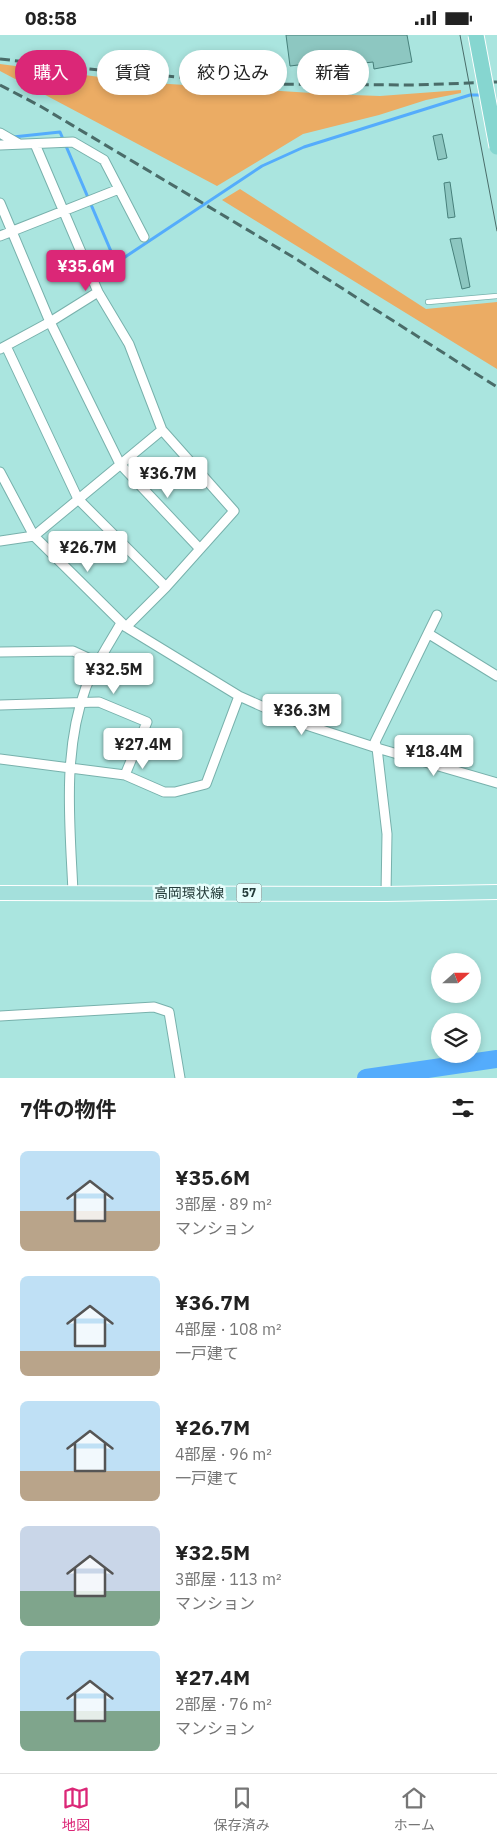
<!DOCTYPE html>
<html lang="ja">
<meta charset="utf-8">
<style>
body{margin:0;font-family:"IBM Plex Sans","Noto Sans JP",sans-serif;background:#f6f6f6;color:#222;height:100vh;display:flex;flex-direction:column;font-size:19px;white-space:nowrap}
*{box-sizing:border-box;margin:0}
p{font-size:16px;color:#767676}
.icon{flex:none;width:28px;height:28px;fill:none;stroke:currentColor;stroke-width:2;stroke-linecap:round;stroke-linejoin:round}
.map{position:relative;height:1043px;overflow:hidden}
.drawer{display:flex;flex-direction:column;background:#fff;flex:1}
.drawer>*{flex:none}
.top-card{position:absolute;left:15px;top:15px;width:468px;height:45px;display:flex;gap:10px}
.needle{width:32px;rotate:69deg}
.controls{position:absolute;left:431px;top:918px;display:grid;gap:10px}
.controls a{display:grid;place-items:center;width:50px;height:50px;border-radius:50%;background:#fff;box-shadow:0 2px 8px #0003;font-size:25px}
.price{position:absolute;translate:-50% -42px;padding:0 11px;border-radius:5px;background:#fff;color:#222;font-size:16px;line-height:32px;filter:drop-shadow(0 1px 2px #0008)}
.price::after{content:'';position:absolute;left:50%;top:30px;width:15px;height:11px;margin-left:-8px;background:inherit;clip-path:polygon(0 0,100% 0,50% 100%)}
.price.current{background:#db2777;color:#fff}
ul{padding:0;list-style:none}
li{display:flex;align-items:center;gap:15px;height:125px;padding:0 20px}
li span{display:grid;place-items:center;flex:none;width:140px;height:100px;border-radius:8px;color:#555}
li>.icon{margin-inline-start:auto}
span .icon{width:60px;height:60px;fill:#fffc;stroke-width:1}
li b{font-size:21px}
h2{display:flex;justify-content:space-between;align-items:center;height:60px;padding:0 20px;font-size:21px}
.chip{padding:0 18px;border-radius:22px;background:#fff;box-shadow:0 2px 8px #0003;font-size:18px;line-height:45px}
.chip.current{background:#db2777;color:#fff}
.status{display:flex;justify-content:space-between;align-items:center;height:35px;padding:0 25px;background:#fff;direction:ltr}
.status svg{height:14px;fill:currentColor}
.tab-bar{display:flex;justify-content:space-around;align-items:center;height:70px;border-top:1px solid #e0e0e0;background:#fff;font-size:14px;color:#767676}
.tab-bar a{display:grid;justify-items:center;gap:2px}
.tab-bar .current{color:#db2777}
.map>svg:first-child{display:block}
.green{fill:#ebac64}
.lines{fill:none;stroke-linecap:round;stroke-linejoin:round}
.stream{stroke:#54acfc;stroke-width:3}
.river{stroke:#54acfc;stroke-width:18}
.building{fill:#8dc7c1;stroke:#47807b}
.service-casing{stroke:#78b1ac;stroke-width:6}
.minor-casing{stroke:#78b1ac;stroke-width:11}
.primary-casing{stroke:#fff;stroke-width:16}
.service{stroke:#fff;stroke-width:4.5}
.minor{stroke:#fff;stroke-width:9}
.primary{stroke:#a4e0dc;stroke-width:14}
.tram{stroke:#4a6c69;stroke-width:1}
.rail{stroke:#4a6c69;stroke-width:3;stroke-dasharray:10 5;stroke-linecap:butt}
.trunk-bridge-casing{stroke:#fff;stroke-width:17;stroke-linecap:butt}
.trunk-bridge{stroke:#86d6d0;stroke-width:15}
.labels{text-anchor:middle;stroke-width:5;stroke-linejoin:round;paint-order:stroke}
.shield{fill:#e7fefc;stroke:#5e7674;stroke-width:1}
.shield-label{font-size:12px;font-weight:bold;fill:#243c3a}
.street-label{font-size:14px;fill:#243c3a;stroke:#e7fefc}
</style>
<div class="status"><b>08:58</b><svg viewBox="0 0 49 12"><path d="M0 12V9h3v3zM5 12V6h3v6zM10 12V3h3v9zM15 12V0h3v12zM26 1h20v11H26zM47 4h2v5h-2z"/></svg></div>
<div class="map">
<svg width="497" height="1043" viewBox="0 0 497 1043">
<rect width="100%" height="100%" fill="#aae5df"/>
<path class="green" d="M 0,29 L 138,47 L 327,59 L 380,61 L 461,55 L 461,58 L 426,65 L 379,80 L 303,99 L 217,151 L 0,36 Z
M 240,154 L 426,274 L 497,267 L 497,334 L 222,165 Z"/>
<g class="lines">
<path class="stream" d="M 13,102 L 60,97 L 116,228 L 262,131 L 304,112 L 470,60 L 484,60"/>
<path class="river" d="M 366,1043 L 497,1024"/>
</g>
<path class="building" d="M 286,0 L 407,0 L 412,27 L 374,34 L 373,27 L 356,29 L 355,23 L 290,31 Z
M 442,99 L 447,123 L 438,125 L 433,101 Z
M 450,147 L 455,182 L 448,183 L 444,148 Z
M 461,203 L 470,252 L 462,254 L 450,204 Z"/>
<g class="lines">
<defs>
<path id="service" d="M 428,267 L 497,261"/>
<path id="minor" d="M 0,98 L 19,109
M 35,109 L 98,257 L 129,309 L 162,395 L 234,476 L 166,552 L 126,592
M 0,110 L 73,107 L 104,125 L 144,202
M 0,168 L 50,287 L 120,429 L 200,514
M 0,201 L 119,154
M 6,311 L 78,464 L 166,552
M 0,314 L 50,287 L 98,257
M 0,437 L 34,501 L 126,592 L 239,661 L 297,687 L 377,713 L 497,748
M 0,506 L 34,501 L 162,395
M 429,599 L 497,641
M 0,617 L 73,616 L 99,628
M 0,670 L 99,667 L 147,687 L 125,740
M 0,724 L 125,740 L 164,757 L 175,757 L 206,749 L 239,661
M 73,857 C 70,790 62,717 86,652 C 95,630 109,609 121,588
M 386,859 L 387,799 L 377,713 L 375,707 L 437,580
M 0,981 L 154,972 L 169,977 L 180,1043"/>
<path id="primary" d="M 0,858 L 386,859 L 497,857"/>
</defs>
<use href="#service" class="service-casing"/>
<use href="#minor" class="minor-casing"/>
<use href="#primary" class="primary-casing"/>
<use href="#service" class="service"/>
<use href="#minor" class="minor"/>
<use href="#primary" class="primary"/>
<path class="tram" d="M 460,0 L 497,196"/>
<path class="rail" d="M 0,24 L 108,36 L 259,49 L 414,50 L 497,47
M 0,50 L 40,71 L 293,222 L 497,352"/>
<defs>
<path id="trunk-bridge" d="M 476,0 L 497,112"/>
</defs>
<use href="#trunk-bridge" class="trunk-bridge-casing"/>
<use href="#trunk-bridge" class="trunk-bridge"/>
</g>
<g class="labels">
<rect class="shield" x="236.5" y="848.5" width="25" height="19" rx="4"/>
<g class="shield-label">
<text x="249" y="862">57</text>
</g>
<g class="street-label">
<text x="189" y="863">高岡環状線</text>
</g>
</g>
</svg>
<div class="controls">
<a><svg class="needle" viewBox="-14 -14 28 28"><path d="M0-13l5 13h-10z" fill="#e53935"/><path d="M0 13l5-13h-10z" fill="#767676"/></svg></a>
<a><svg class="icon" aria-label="layers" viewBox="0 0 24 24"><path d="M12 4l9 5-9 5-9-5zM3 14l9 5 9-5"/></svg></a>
</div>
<b class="price current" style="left:86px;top:257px">¥35.6M</b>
<b class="price" style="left:168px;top:464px">¥36.7M</b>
<b class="price" style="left:88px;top:538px">¥26.7M</b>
<b class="price" style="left:114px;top:660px">¥32.5M</b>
<b class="price" style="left:302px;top:701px">¥36.3M</b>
<b class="price" style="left:143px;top:735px">¥27.4M</b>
<b class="price" style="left:434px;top:742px">¥18.4M</b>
<div class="top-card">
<a class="chip current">購入</a>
<a class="chip">賃貸</a>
<a class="chip">絞り込み</a>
<a class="chip">新着</a>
</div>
</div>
<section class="drawer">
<h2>7件の物件<svg class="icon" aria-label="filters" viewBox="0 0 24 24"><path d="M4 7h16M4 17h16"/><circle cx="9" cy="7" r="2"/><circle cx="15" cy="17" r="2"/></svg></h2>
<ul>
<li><span style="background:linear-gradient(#bfe0f5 60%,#b9a48a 0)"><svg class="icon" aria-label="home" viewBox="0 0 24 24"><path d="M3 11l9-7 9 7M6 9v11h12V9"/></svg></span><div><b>¥35.6M</b><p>3部屋 · 89 m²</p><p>マンション</p></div></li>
<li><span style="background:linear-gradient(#bfe0f5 75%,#b9a48a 0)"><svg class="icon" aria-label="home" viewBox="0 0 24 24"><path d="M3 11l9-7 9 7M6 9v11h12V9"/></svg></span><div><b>¥36.7M</b><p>4部屋 · 108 m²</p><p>一戸建て</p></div></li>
<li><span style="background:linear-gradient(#bfe0f5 70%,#b9a48a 0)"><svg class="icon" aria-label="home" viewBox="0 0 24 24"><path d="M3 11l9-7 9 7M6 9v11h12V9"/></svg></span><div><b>¥26.7M</b><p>4部屋 · 96 m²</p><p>一戸建て</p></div></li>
<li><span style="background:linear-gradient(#c9d6e8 65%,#7fa58c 0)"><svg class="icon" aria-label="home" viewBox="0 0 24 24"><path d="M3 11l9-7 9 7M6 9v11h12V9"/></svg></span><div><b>¥32.5M</b><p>3部屋 · 113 m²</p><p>マンション</p></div></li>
<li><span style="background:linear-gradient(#bfe0f5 60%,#7fa58c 0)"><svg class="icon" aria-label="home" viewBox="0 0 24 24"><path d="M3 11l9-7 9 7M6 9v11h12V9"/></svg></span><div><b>¥27.4M</b><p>2部屋 · 76 m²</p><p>マンション</p></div></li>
</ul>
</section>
<nav class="tab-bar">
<a class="current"><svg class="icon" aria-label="map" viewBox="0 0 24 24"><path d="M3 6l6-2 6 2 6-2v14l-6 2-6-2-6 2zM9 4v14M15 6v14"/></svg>地図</a>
<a><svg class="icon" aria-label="saved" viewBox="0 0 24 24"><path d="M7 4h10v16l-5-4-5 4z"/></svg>保存済み</a>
<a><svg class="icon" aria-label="home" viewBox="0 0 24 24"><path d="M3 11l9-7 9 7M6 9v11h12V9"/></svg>ホーム</a>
</nav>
